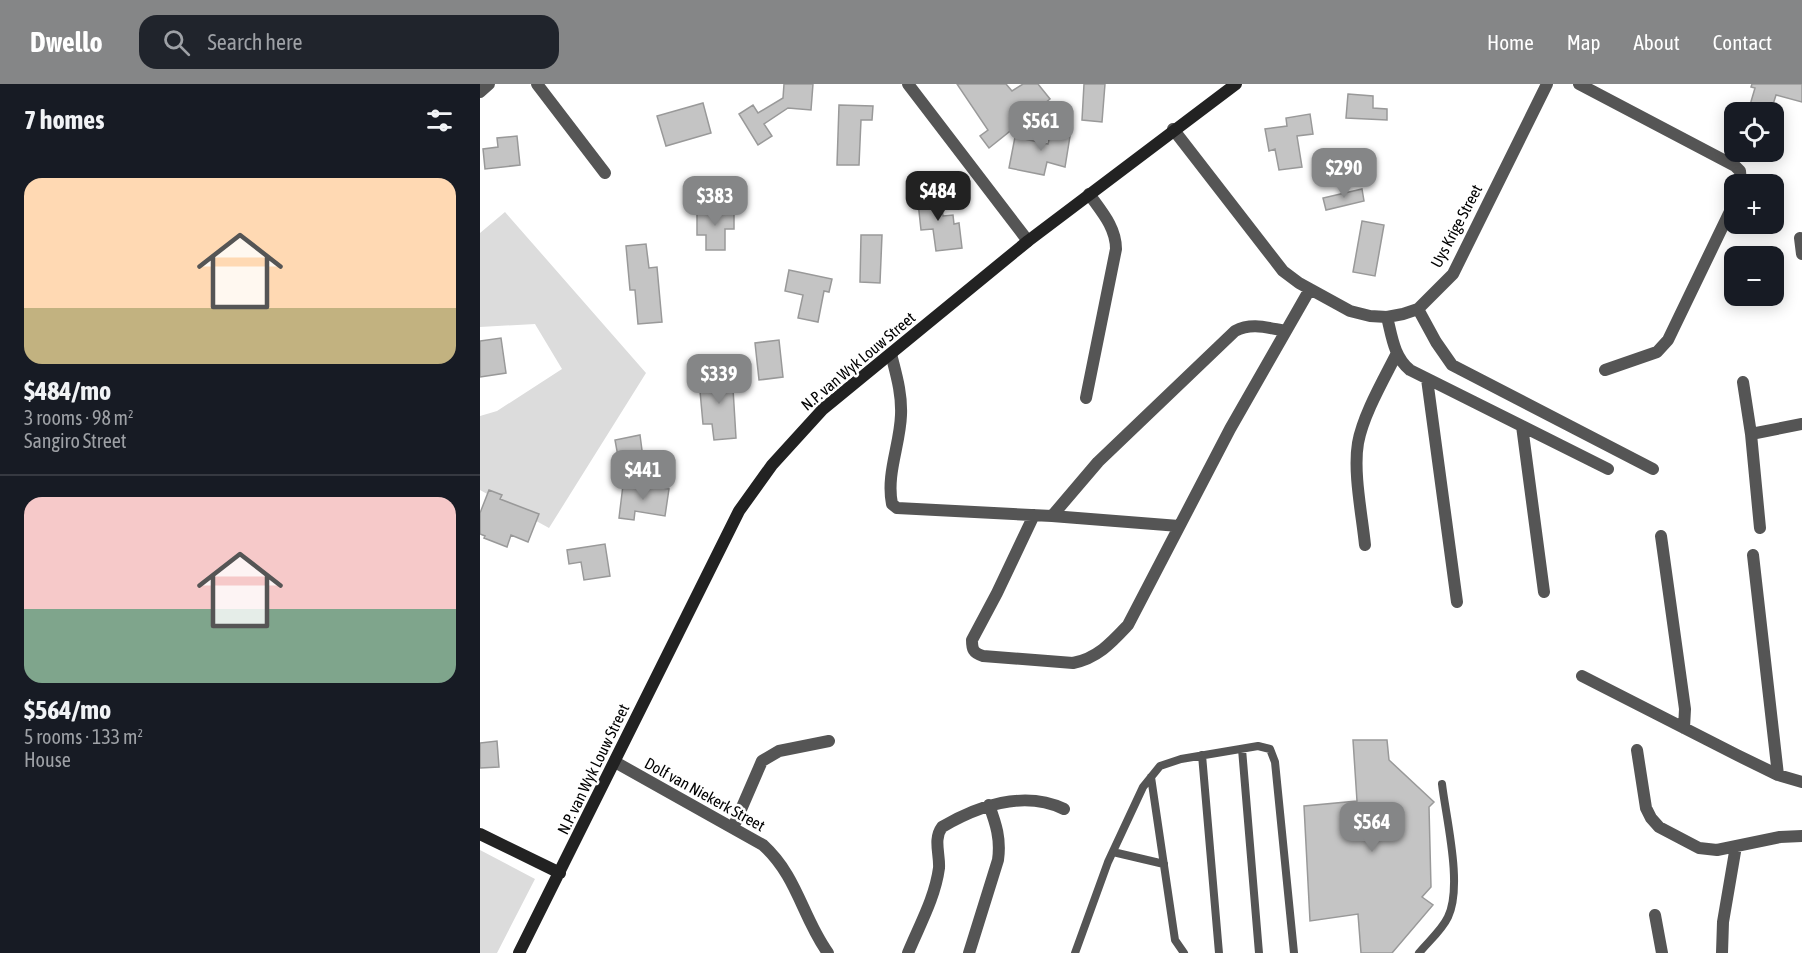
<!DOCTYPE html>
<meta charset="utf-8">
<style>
body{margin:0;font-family:"Asap Condensed",sans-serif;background:#20242c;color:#f1f3f6;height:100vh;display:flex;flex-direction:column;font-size:22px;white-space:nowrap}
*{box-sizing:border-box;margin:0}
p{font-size:20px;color:#9ea1a6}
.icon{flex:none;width:33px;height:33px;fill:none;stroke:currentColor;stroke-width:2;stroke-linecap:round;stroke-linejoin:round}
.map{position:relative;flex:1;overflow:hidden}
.panel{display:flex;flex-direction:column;background:#171b24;width:480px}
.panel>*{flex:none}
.fabs{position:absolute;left:1244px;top:18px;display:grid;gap:12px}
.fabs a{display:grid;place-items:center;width:60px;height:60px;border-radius:12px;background:#171b24;box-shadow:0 3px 15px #0003;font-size:30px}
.price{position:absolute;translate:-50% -51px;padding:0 14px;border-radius:12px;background:#858687;color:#fff;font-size:20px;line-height:39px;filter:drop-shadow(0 2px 3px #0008)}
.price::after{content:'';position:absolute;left:50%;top:36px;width:18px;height:14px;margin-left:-9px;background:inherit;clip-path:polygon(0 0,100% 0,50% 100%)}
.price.selected{background:#222;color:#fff}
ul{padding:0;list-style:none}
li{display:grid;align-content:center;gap:12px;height:318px;padding:0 24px}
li+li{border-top:2px solid #363941}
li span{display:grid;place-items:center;height:186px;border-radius:18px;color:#555}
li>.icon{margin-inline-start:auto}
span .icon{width:108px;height:108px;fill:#fffc;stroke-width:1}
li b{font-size:26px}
h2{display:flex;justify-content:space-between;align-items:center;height:72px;padding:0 24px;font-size:26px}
header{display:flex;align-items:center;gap:36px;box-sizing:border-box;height:84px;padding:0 30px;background:#858687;color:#fff}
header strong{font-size:28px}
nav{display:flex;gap:33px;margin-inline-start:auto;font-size:21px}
.search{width:420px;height:54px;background:#20242c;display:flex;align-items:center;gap:15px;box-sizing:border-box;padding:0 21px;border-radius:18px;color:#9ea1a6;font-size:22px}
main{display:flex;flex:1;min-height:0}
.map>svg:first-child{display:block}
.green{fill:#dcdcdc}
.building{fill:#c4c4c4;stroke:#999;stroke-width:1.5}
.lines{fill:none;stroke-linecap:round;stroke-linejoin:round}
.lane{stroke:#555;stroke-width:8}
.street{stroke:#555;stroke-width:12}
.secondary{stroke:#222;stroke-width:12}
.labels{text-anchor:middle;stroke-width:5;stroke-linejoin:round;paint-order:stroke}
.street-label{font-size:16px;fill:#000;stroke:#fff}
</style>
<header>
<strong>Dwello</strong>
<div class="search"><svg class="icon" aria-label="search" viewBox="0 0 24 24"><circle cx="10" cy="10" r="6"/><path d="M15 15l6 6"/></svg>Search here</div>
<nav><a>Home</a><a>Map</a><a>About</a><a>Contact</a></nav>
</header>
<main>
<section class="panel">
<h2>7 homes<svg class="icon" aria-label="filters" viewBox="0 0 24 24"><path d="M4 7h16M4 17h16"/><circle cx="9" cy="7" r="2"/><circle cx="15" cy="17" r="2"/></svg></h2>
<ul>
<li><span style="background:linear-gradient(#ffd9b3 70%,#c2b280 0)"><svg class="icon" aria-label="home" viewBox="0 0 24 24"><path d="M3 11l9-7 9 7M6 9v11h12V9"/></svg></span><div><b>$484/mo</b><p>3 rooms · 98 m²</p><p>Sangiro Street</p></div></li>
<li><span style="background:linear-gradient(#f6c9c9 60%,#7fa58c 0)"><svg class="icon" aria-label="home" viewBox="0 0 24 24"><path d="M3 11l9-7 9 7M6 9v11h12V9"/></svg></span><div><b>$564/mo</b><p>5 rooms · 133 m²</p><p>House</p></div></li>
</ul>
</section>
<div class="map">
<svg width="1322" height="869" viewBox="0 0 1322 869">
<rect width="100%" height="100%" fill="#fff"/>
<path class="green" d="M 25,128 L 166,289 L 69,444 L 0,406 L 0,332 L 17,327 L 82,285 L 55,240 L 0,243 L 0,149 Z
M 0,766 L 55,795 L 17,869 L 0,869 Z"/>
<path class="building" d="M 304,0 L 333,0 L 331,26 L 308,24 L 284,40 L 292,52 L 278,61 L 259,30 L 273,21 L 278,29 L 303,14 Z
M 477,0 L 526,0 L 532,7 L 543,0 L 558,0 L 570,15 L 509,64 L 500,52 L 508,46 Z
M 604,0 L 625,0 L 622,38 L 602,36 Z
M 1272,0 L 1322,0 L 1322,18 L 1296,11 L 1291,27 L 1270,21 L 1275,4 L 1271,3 Z
M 868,10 L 893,12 L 893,24 L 907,25 L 907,36 L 866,34 Z
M 223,19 L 231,49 L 186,62 L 177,32 Z
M 359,21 L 393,22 L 392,36 L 381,36 L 379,81 L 357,81 Z
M 830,30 L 833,50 L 817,52 L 822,83 L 799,86 L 795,65 L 789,67 L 785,45 L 807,42 L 806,34 Z
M 572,42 L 591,46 L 585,83 L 567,78 L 564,91 L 529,84 L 535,53 L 568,60 Z
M 37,52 L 40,81 L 5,85 L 3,65 L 18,63 L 17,54 Z
M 882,105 L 884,117 L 846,126 L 843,114 Z
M 460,106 L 463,132 L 473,131 L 474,140 L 479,139 L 482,164 L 456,167 L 453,145 L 441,146 L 437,109 Z
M 217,126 L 254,126 L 254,145 L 245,145 L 245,166 L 226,166 L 226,151 L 217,151 Z
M 882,137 L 904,141 L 895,192 L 873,188 Z
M 381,151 L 402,151 L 400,199 L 380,198 Z
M 166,160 L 169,184 L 177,183 L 182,238 L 158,240 L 155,206 L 150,206 L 146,162 Z
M 309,186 L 352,195 L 349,208 L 344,207 L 338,238 L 318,234 L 323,211 L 305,207 Z
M 21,254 L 26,289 L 0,293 L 0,257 Z
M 299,256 L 303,293 L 279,296 L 275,259 Z
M 252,288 L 256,354 L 234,356 L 232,340 L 223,340 L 219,296 L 232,295 L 232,289 Z
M 160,351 L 163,374 L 139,378 L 135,356 Z
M 143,401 L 161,404 L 161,401 L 189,405 L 185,432 L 155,427 L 154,436 L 139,434 Z
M 9,406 L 22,411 L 20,415 L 59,430 L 48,458 L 31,451 L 27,463 L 4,454 L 5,452 L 0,450 L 0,429 Z
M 125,460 L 130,492 L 104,496 L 101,478 L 89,480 L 87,466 Z
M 873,656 L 907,656 L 909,676 L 954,718 L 949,723 L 951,803 L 942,813 L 953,821 L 912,869 L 881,869 L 878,830 L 830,837 L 824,722 L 877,717 Z
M 17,657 L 19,683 L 0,684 L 0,659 Z"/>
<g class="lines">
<path class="lane" d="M 762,665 L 779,869
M 722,671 L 739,869
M 671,693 L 695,856 L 704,869
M 633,768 L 684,780
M 595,869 L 628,778 L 663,703 L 680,682 L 701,675 L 778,662 L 790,665 L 795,678 L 814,869
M 939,869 C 948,858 962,846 968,833 C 983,802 966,734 962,700"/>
<path class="street" d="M 57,0 L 125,89
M 428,0 L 548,157
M 1099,0 L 1255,82 L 1260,87 L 1261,100
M 0,8 L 9,0
M 693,45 L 803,187 L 819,199 L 870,227 L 890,232 L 907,233 L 923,230 L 938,225 L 973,190 L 1067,0
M 1320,154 L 1322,170
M 938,225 L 956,258 L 972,281 L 1173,385
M 907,233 C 912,253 914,273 930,286 L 1128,385
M 411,270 C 416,290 422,309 421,331 C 420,361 406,390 412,420 L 417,424 L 572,432 L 699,442
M 1125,286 L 1177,268 L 1188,256 L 1254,119
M 947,295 L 977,518
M 1263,298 L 1271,350 L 1280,444
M 606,314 L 636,165 C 636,143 621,127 609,110
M 1042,342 L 1064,508
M 1271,350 L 1322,340
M 554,431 L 517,509 L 492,556 C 492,565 493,569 503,572 L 593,579 C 618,574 632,558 648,541 L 750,345 L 830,205
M 572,432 L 618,378 L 755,247 C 772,238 788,244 806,247
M 1181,452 L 1205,625 L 1204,644
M 885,461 C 882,431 873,388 878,359 C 883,331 904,295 917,269
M 1273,471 L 1298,691
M 1102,592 L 1257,671 L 1298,691 L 1322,698
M 1157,666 L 1166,724 L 1171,734 L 1179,743 L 1219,764 L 1237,766 L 1300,753 L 1322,752
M 135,678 L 283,761 C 318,793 322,833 348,869
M 253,744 L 282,677 L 299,667 L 349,657
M 1175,831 L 1182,869
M 428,869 C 439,842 455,814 459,784 C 460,771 453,755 462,743 C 498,722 544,706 584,725
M 489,869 L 518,776 C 521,755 516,740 509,721
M 1242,869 L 1243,838 L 1256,762"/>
<path class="secondary" d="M 0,750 L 80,789
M 39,869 L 259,427 L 292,381 L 343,325 L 548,157 L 756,0"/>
</g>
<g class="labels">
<g class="street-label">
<text transform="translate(976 142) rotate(-62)" y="6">Uys Krige Street</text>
<text transform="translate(378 277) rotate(-40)" y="6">N.P. van Wyk Louw Street</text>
<text transform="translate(113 685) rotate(-64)" y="6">N.P. van Wyk Louw Street</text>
<text transform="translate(225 710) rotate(29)" y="6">Dolf van Niekerk Street</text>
</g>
</g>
</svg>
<div class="fabs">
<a><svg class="icon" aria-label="locate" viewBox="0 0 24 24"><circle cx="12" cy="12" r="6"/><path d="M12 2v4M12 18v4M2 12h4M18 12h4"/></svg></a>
<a>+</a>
<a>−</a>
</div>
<b class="price" style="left:561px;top:68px">$561</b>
<b class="price" style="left:864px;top:115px">$290</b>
<b class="price selected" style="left:458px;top:138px">$484</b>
<b class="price" style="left:235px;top:143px">$383</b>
<b class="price" style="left:239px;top:321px">$339</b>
<b class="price" style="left:163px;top:417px">$441</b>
<b class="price" style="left:892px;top:769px">$564</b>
</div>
</main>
